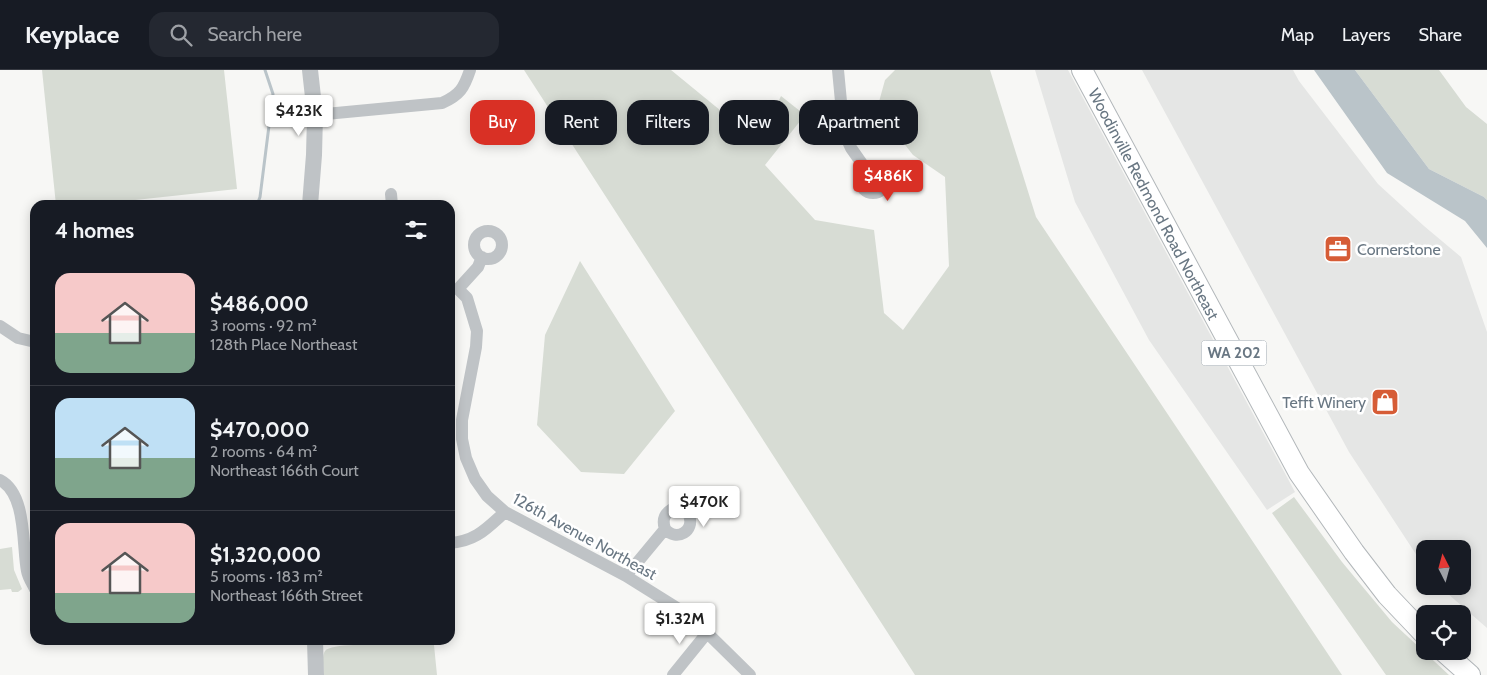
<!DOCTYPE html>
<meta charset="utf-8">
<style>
body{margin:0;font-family:Cabin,sans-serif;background:#242831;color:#f1f3f6;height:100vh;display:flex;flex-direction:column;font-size:19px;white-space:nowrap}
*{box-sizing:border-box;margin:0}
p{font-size:16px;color:#9ea1a6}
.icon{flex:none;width:28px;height:28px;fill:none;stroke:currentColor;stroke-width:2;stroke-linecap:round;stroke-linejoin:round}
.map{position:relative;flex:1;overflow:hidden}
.sheet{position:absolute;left:30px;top:130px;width:425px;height:445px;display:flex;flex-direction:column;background:#171b24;border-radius:15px;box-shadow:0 2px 12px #0003}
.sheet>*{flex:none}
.top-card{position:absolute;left:470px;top:30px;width:475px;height:45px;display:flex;gap:10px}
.needle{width:32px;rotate:354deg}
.fabs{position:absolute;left:1416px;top:470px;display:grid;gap:10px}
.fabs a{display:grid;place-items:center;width:55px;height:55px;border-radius:10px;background:#171b24;box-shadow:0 2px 12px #0003;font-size:25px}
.price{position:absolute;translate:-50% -42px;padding:0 11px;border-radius:5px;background:#fff;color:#222;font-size:16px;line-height:32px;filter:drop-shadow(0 1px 2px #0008)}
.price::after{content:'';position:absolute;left:50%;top:30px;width:15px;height:11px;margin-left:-8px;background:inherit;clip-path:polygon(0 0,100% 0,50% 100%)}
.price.active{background:#d93025;color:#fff}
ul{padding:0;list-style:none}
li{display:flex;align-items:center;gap:15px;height:125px;padding:0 25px}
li+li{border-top:1px solid #363941}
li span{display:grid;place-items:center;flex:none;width:140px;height:100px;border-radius:15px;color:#555}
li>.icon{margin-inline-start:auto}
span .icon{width:60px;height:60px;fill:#fffc;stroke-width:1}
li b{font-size:21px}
h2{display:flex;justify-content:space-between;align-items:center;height:60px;padding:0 25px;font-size:21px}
.pill{padding:0 18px;border-radius:15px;background:#171b24;box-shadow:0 2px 12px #0003;font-size:18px;line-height:45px}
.pill.active{background:#d93025;color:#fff}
header{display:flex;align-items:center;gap:30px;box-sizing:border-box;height:70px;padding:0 25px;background:#171b24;border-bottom:1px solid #363941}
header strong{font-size:24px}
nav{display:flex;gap:28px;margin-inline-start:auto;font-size:18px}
.search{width:350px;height:45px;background:#242831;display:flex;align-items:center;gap:12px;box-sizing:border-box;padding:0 18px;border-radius:15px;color:#9ea1a6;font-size:19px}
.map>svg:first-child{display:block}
.built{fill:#e5e6e5}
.green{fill:#d7dcd4}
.water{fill:#bac4c9}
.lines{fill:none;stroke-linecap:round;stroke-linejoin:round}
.stream{stroke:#bac4c9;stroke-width:3}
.primary-casing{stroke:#b2b7ba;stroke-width:22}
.minor{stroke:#bfc3c6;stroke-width:12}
.tertiary{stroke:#bfc3c6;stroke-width:16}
.primary{stroke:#fff;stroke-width:20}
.labels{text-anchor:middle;stroke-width:5;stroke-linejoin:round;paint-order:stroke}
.shield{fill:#fff;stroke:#96a0a8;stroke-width:1}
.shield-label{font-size:15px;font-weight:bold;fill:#697783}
.street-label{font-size:16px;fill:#697783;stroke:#fff}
.poi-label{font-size:16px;fill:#697783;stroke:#fff;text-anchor:start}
</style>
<header>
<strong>Keyplace</strong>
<div class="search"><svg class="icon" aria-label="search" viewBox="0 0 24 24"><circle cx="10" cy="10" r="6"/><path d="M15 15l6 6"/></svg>Search here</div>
<nav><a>Map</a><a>Layers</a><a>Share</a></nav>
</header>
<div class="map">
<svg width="1487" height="605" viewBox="0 0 1487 605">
<rect width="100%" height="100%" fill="#f7f7f5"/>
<path class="built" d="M 1035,0 L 1068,0 L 1295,422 L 1267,440 L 1149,270 L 1075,132 Z
M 1142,0 L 1293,0 L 1299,11 L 1378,114 L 1424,156 L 1461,187 L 1487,262 L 1487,558 L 1439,516 L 1462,516 L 1462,479 L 1425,479 L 1425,498 L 1349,382 Z"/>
<path class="green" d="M 42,0 L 224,0 L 237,119 L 89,135 L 56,135 Z
M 524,0 L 671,0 L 759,72 L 781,26 L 805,45 L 765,95 L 815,150 L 874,160 L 884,243 L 903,260 L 949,196 L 945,107 L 913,85 L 877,39 L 885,10 L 895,0 L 990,0 L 1036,147 L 1342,605 L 915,605 Z
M 1355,0 L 1439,0 L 1466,37 L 1487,54 L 1487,130 L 1484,127 L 1429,99 Z
M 580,191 L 675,341 L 624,404 L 581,402 L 537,355 L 545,265 Z
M 1294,427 L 1342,492 L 1392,552 L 1449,605 L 1386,605 L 1272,443 Z
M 12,477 L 14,500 L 22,519 L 18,522 L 12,522 L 11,519 L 0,520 L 0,479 Z
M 385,574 L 434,575 L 437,605 L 324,605 C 324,598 321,587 325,581 C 331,573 375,575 385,574 Z"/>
<path class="water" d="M 1314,0 L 1355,0 L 1429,99 L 1484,127 L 1487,130 L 1487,178 L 1465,151 L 1387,103 Z"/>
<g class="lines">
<path class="stream" d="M 257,135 L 260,127 L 273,24 L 265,0"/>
<defs>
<path id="primary" d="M 1082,0 L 1299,403 L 1354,482 L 1387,525 L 1425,565
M 1443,581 L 1470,605"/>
</defs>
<use href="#primary" class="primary-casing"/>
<path class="minor" d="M 838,0 L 844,63 L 851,78 L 865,98
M 315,45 L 442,33 C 460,25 464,18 470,0
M860 110a13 13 0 1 1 26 0a13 13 0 1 1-26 0Z
M 391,124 L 392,135
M474 175a14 14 0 1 1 28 0a14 14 0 1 1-28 0Z
M 482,187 L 478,197 L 458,219 L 467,228 L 477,261 L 476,277 L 462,350 L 462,369 L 466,388 L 475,409 L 487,426 L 505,442 L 626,506 L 690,546 L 750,605
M 0,256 L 18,268 L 35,272
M 0,410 C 27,424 22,476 27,501 C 28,507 32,513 35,519
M 450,473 C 476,471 486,459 505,442
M 626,506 L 665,459 C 677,472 695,461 689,445 L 682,439 L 672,439 C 664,444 662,450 665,459
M 673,605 L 707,563"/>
<path class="tertiary" d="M 310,0 L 315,45 L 314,85 L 310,135
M 315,570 L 316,605"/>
<use href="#primary" class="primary"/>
</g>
<defs>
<symbol id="office-square" viewBox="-11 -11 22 22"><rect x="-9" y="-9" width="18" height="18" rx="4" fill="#d65c36" stroke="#fff"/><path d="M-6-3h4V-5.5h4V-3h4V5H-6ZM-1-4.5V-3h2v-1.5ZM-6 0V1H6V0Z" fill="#fff"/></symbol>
<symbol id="shop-square" viewBox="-11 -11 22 22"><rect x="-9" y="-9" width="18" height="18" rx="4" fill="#d65c36" stroke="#fff"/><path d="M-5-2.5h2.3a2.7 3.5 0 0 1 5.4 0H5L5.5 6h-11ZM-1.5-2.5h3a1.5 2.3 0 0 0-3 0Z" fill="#fff"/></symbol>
</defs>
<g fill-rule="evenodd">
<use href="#office-square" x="1322" y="163" width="32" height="32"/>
<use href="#shop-square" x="1369" y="316" width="32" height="32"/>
</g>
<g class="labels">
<rect class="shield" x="1201.5" y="270.5" width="65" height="25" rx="4"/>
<g class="shield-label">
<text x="1234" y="288">WA 202</text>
</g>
<g class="street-label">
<text transform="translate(1154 134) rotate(62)" y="6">Woodinville Redmond Road Northeast</text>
<text transform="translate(585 466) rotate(29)" y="6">126th Avenue Northeast</text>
</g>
<g class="poi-label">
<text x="1357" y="185">Cornerstone</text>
<text x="1366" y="338" text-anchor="end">Tefft Winery</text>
</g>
</g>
</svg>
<div class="fabs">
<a><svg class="needle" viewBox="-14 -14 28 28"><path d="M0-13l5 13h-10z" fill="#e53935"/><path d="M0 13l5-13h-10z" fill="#9ea1a6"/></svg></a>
<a><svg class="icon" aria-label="locate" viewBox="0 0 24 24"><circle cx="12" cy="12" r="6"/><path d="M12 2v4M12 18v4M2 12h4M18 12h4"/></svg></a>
</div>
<b class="price" style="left:299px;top:67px">$423K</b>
<b class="price active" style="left:888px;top:132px">$486K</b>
<b class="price" style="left:704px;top:458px">$470K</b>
<b class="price" style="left:680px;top:575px">$1.32M</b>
<div class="top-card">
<a class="pill active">Buy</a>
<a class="pill">Rent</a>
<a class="pill">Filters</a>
<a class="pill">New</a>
<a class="pill">Apartment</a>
</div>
<section class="sheet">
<h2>4 homes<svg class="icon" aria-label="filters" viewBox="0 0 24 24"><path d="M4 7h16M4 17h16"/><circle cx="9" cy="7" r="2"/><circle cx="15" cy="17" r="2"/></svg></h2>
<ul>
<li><span style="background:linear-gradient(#f6c9c9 60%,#7fa58c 0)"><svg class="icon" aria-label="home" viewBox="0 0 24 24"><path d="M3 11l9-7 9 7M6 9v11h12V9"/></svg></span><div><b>$486,000</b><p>3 rooms · 92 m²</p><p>128th Place Northeast</p></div></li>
<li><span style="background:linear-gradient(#bfe0f5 60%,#7fa58c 0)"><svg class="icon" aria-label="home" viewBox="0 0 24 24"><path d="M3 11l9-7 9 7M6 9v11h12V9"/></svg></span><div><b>$470,000</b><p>2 rooms · 64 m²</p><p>Northeast 166th Court</p></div></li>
<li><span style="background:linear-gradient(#f6c9c9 70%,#7fa58c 0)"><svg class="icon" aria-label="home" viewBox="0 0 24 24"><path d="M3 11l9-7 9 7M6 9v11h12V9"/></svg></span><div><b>$1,320,000</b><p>5 rooms · 183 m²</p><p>Northeast 166th Street</p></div></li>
</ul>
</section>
</div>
